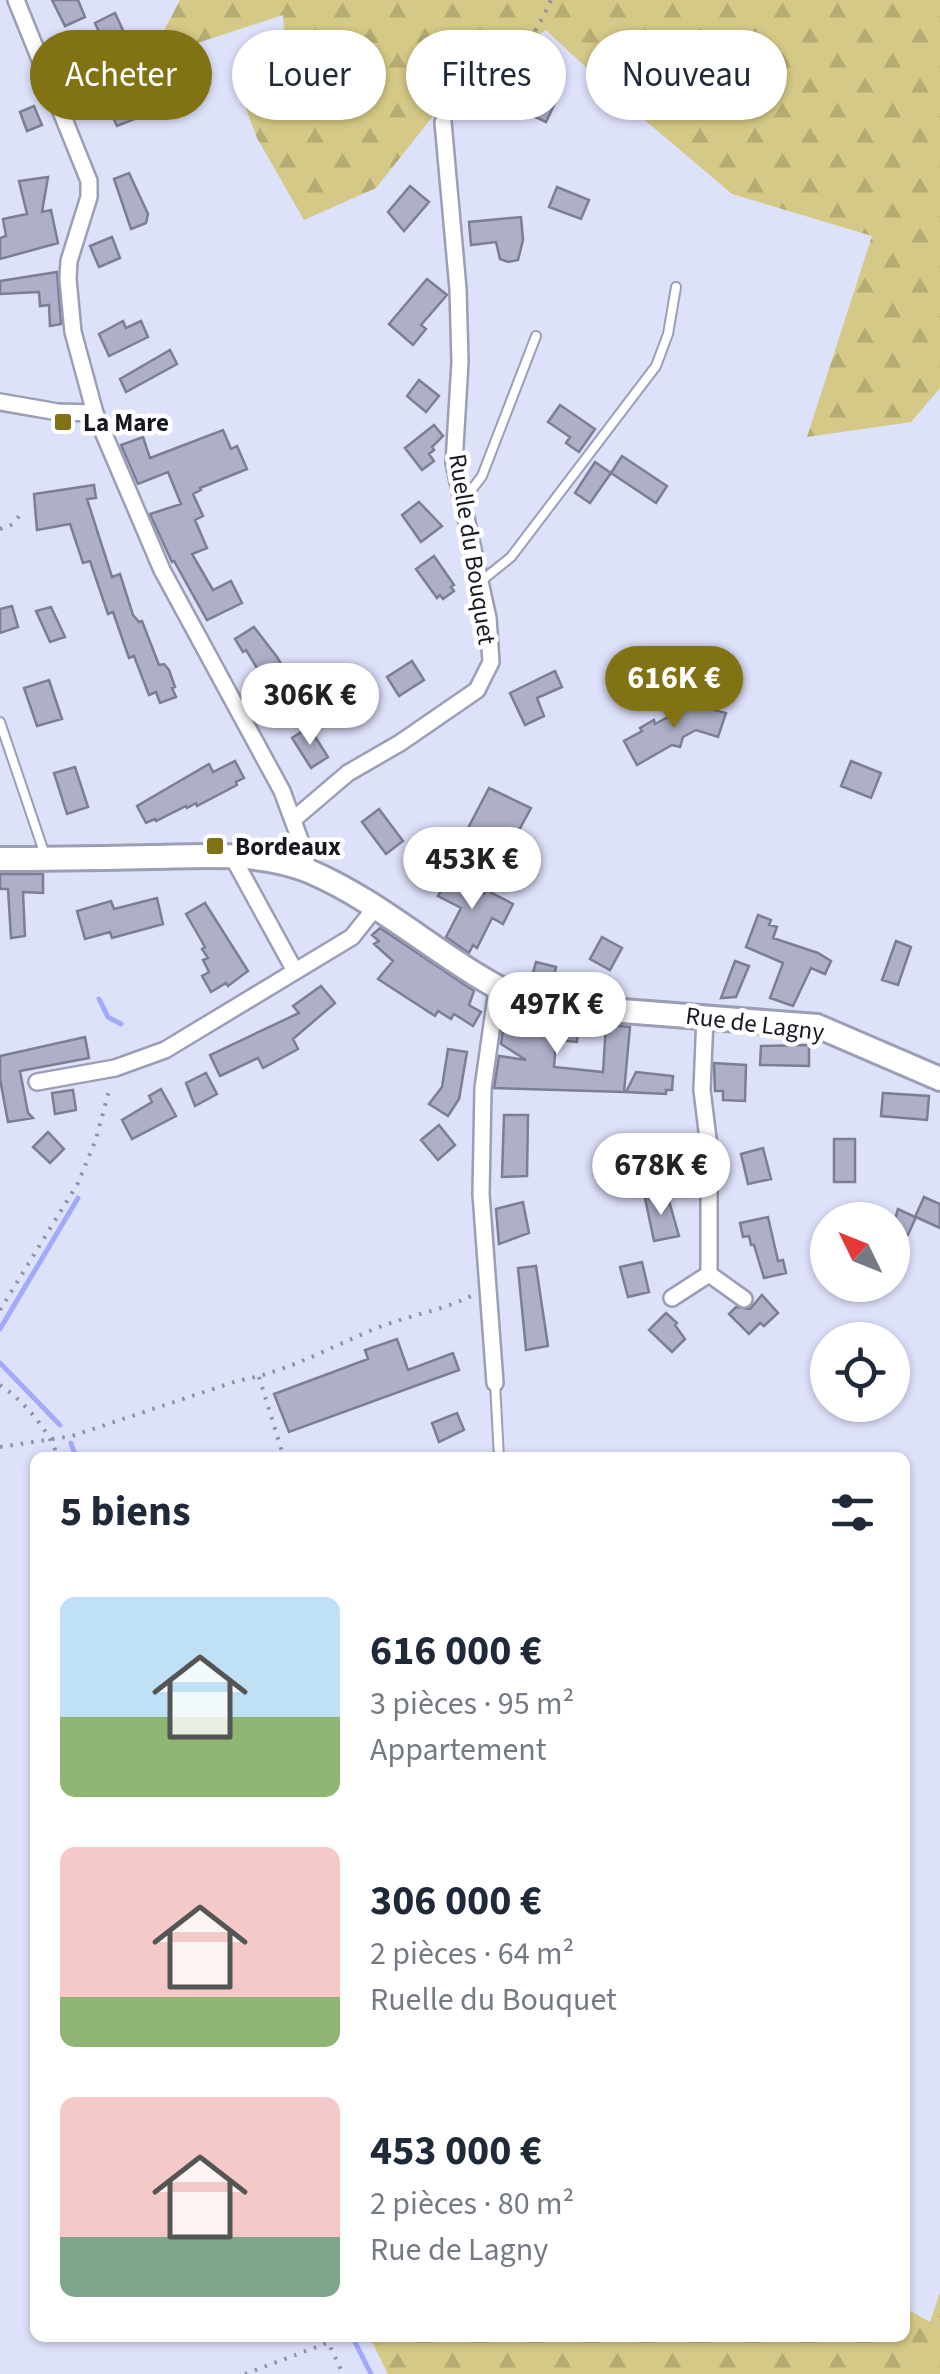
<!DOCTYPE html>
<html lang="fr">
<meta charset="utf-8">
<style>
body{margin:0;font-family:"Source Sans 3",sans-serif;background:#f6f6f7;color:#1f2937;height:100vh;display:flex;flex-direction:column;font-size:38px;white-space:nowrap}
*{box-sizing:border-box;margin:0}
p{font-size:32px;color:#747a83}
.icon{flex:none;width:55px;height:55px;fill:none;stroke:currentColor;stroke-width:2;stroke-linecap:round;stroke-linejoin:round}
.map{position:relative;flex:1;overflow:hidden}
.side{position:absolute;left:30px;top:1452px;width:880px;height:890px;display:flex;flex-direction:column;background:#fff;border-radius:15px;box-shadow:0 2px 8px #0004}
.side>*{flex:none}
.top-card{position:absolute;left:30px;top:30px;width:880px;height:90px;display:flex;gap:20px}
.needle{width:65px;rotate:313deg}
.buttons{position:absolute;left:810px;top:1202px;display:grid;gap:20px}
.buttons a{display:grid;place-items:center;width:100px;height:100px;border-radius:50%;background:#fff;box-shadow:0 2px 8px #0004;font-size:50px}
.price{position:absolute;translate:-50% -85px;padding:0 22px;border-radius:35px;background:#fff;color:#222;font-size:32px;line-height:65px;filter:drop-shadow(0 2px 5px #0008)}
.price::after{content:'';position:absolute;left:50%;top:60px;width:30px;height:22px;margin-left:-15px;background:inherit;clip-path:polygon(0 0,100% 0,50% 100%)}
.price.current{background:#817314;color:#fff}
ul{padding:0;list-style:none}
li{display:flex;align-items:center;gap:30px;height:250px;padding:0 30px}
li span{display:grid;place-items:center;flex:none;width:280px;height:200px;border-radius:15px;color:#555}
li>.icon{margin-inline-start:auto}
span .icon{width:120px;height:120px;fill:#fffc;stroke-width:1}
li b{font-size:42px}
h2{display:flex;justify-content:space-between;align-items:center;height:120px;padding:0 30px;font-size:42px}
.pill{padding:0 35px;border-radius:45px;background:#fff;box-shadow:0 2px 8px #0004;font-size:35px;line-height:90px}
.pill.current{background:#817314;color:#fff}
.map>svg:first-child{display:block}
.forest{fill:url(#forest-firs)}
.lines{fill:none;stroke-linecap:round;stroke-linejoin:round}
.stream{stroke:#a3aafb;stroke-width:5}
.building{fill:#adb0c8;stroke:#7b7e94;stroke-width:2.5}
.service-casing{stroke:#9b9eb5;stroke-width:12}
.minor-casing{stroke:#9b9eb5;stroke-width:20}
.secondary-casing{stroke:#9b9eb5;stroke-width:28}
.path{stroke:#8f91a3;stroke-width:4;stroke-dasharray:2.5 8;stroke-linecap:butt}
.service{stroke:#fff;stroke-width:8}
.minor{stroke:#fff;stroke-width:15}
.secondary{stroke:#fff;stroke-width:22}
.poi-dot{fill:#817314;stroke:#fff;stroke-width:4}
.labels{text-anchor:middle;stroke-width:9;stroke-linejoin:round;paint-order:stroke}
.poi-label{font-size:25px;font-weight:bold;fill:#161720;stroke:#fff;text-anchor:start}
.street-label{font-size:25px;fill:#161720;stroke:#fff}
</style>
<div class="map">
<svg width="940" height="2374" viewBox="0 0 940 2374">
<defs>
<pattern id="forest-firs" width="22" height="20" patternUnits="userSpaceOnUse" patternTransform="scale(2.5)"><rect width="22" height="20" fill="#d4c986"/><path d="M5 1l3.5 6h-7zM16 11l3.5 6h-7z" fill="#b5ac73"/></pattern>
</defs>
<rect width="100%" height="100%" fill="#dee1fa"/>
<path class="forest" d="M 180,0 L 940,0 L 940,388 L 911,422 L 807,437 L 872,236 L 732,194 L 620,99 L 546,30 L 453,91 L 376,188 L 304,220 L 257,138 L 241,96 L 287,68 L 283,15 L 149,59 Z
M 940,2293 L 940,2374 L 388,2374 L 370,2338 L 905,2338 L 905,2308 L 930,2322 Z"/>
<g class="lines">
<path class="stream" d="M 99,999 L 108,1017 L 121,1024
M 0,1329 L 78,1198
M 0,1363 L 60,1425
M 71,1443 L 76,1458
M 353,2338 L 371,2374"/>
</g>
<path class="building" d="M 52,0 L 78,0 L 85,17 L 65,26 Z
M 115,13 L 128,41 L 107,50 L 95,23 Z
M 525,88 L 555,103 L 546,122 L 516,108 Z
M 126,93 L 137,118 L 117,126 L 106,102 Z
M 34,106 L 42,125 L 27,131 L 20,112 Z
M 129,173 L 148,214 L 146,223 L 131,229 L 114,179 Z
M 48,177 L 42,212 L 51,210 L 58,243 L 0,259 L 0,238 L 6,236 L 3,219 L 27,214 L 19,181 Z
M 410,186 L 429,202 L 404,231 L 388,212 Z
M 557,187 L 589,200 L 581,219 L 549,207 Z
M 521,217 L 523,240 L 518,260 L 508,262 L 500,259 L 496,242 L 471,245 L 469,222 Z
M 112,237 L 120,258 L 99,267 L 90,246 Z
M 57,272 L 61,324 L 50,326 L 49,305 L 40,306 L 39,292 L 0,294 L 0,281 Z
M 427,279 L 447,295 L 421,325 L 426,329 L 413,345 L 389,324 Z
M 123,321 L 126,328 L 141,321 L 148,337 L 109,356 L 99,334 Z
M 170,350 L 177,364 L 126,392 L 120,379 Z
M 419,380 L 439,396 L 426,412 L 407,396 Z
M 560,405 L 595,429 L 579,452 L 566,443 L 570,437 L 548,422 Z
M 434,425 L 443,436 L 432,447 L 434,450 L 429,454 L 434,461 L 422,470 L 405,448 Z
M 223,430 L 231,449 L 237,446 L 247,469 L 200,488 L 201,490 L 193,494 L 203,516 L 195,520 L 207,548 L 192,554 L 213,590 L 231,581 L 242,603 L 207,620 L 174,561 L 172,562 L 150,514 L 181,504 L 168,472 L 138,484 L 121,445 L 143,437 L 150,458 Z
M 622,456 L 667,486 L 656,503 L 611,473 Z
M 595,462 L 611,473 L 590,503 L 575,493 Z
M 94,485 L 96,498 L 87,499 L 112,577 L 120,574 L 133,615 L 139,622 L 142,621 L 159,665 L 164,664 L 169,670 L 175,687 L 172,688 L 176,697 L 160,703 L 156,692 L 149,695 L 134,656 L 129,658 L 113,612 L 108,614 L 90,561 L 83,563 L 70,524 L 37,530 L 34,494 Z
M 419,502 L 442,526 L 421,542 L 402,515 Z
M 434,556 L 454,585 L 451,587 L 454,591 L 443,599 L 440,595 L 437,598 L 416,569 Z
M 12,606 L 18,627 L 0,633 L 0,609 Z
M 51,607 L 65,637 L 50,642 L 36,611 Z
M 254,627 L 277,657 L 286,672 L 283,674 L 299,697 L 282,709 L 246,650 L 243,652 L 235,639 Z
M 412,661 L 424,680 L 399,696 L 387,677 Z
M 555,671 L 562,687 L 537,698 L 544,716 L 525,725 L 510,693 Z
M 49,680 L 62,719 L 37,726 L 24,688 Z
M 692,704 L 726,713 L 718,737 L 696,730 L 683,737 L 680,747 L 672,745 L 637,765 L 624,741 L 642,731 L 640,728 L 654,720 L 655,724 Z
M 309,727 L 328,757 L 311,768 L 292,738 Z
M 235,761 L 244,778 L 236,782 L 237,785 L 197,806 L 196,803 L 187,808 L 186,806 L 156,821 L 155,819 L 146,823 L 137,806 L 209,764 L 213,772 Z
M 851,761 L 881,773 L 871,798 L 841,786 Z
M 75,767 L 88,807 L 67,814 L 54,773 Z
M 489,788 L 531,808 L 506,854 L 465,834 Z
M 379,809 L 403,841 L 386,854 L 362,822 Z
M 0,874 L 43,874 L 43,893 L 23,892 L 25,936 L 11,938 L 8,889 L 0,889 Z
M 451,874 L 484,894 L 486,890 L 513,904 L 503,924 L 492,918 L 477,948 L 473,945 L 469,953 L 446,937 L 461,908 L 438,896 Z
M 157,898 L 163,924 L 112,938 L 110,932 L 85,939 L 77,911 L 111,901 L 114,909 Z
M 205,903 L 248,971 L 228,986 L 226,983 L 211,992 L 202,976 L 209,972 L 203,960 L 208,958 L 202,949 L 205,947 L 186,914 Z
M 758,915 L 771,920 L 769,925 L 777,927 L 773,938 L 818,953 L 831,961 L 825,974 L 811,968 L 793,1006 L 770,998 L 783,963 L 746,947 Z
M 380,928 L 474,991 L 469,1005 L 481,1012 L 473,1026 L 454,1014 L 451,1019 L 438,1011 L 435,1016 L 378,979 L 393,961 L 374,944 L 379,941 L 372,935 Z
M 602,937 L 622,948 L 610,970 L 590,959 Z
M 896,941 L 911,947 L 898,985 L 882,980 Z
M 735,961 L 749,966 L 736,997 L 721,998 Z
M 536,962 L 556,967 L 552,985 L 531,980 Z
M 321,986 L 335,1003 L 293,1039 L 298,1049 L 263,1068 L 258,1058 L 220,1076 L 210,1055 L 299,1013 L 293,1006 Z
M 506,1008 L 530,1019 L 578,1024 L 577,1042 L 556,1040 L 554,1067 L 603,1072 L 606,1025 L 630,1027 L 624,1092 L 494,1088 L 499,1056 L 526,1060 L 501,1044 Z
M 85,1037 L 89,1058 L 20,1071 L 28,1113 L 33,1118 L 8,1122 L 0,1079 L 0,1056 Z
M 809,1045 L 809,1066 L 760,1065 L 761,1046 Z
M 448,1049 L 467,1052 L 459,1099 L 448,1116 L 429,1104 L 442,1087 Z
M 714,1063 L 746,1065 L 745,1101 L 723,1100 L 723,1091 L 715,1091 Z
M 636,1072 L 673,1076 L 672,1090 L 666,1090 L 666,1094 L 626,1092 Z
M 206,1073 L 217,1094 L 195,1106 L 186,1083 Z
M 161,1089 L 176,1116 L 132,1139 L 122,1120 L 152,1102 L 149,1096 Z
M 73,1090 L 76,1110 L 55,1114 L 52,1093 Z
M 883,1093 L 929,1096 L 927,1120 L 881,1116 Z
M 504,1115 L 528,1115 L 527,1176 L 502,1177 Z
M 439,1125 L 455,1145 L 438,1160 L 421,1140 Z
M 48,1132 L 64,1149 L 50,1163 L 33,1147 Z
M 834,1139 L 855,1139 L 855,1182 L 834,1182 Z
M 763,1148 L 771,1179 L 748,1184 L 741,1154 Z
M 667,1194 L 679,1236 L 654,1241 L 645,1198 Z
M 924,1197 L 940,1204 L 940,1228 L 916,1217 L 908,1235 L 892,1229 L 898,1209 L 915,1217 Z
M 523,1202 L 529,1233 L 499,1244 L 496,1209 Z
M 768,1217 L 778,1261 L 783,1260 L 786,1273 L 764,1278 L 754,1245 L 751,1245 L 749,1236 L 743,1237 L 740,1223 Z
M 642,1262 L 649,1292 L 628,1297 L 620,1267 Z
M 536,1266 L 548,1346 L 526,1350 L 518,1268 Z
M 762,1295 L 778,1313 L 764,1326 L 760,1323 L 749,1334 L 729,1314 L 736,1307 L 750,1309 Z
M 666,1313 L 677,1323 L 675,1325 L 685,1339 L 672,1352 L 649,1330 Z
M 397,1339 L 408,1370 L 453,1353 L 459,1370 L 289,1432 L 274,1394 L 368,1359 L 365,1350 Z
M 457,1413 L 464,1430 L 439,1442 L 432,1423 Z"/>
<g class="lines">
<defs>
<path id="service" d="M 463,501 L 482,476 L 536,336
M 480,582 L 511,557 L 656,366 L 668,334 L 676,287
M 0,722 L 45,855
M 495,1383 L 499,1458"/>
<path id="minor" d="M 16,0 L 89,181 L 89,197 L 69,261 L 68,279 L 73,332 L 95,413 L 162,570 L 282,791 L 306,856 L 306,870
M 0,402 L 58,412 L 95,413
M 294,819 L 348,773 L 400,743 L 477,690 L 491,662 L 488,618 L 454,463 L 460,362 L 458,289 L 443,122
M 232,856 L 295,971
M 705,1016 L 702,1090 L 709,1147 L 709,1274
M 37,1082 L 115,1068 L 165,1050 L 352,937 L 375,908
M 672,1298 L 709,1274 L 744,1299
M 495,1383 L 481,1194 L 483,1088 L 497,989"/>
<path id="secondary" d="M 0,859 C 51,859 102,858 152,857 C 204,856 262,851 311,872 C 390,906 453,971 532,1004 L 817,1026 L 940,1079"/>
</defs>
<use href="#service" class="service-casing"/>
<use href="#minor" class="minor-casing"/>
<use href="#secondary" class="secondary-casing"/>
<path class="path" d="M 453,111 C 472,92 494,78 513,59 C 529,44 542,20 551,0
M 0,529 L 11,525 L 23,512
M 0,1310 L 78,1183 L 96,1139 L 110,1087
M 259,1377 L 284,1458
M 0,1385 C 23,1400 51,1432 58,1458
M 0,1447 L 72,1436 L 237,1381 C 288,1372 330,1347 377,1328 C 409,1315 442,1311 473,1295
M 326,2338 L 343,2374
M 245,2374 L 327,2343"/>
<use href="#service" class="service"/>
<use href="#minor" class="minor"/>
<use href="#secondary" class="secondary"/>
</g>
<g class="poi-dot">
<rect x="53" y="412" width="20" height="20" rx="5"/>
<rect x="205" y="836" width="20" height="20" rx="5"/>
</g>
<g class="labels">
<g class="poi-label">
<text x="83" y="431">La Mare</text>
<text x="235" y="855">Bordeaux</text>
</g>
<g class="street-label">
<text transform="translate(473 549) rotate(81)" y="9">Ruelle du Bouquet</text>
<text transform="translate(755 1023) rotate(7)" y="9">Rue de Lagny</text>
</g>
</g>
</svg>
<div class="buttons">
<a><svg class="needle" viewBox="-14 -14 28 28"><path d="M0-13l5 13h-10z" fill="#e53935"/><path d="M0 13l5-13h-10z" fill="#747a83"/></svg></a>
<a><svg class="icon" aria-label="locate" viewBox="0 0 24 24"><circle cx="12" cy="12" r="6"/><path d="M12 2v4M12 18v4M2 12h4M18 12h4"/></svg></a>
</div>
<b class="price current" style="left:674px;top:731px">616K €</b>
<b class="price" style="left:310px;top:748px">306K €</b>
<b class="price" style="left:472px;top:912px">453K €</b>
<b class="price" style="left:557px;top:1057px">497K €</b>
<b class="price" style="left:661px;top:1218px">678K €</b>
<div class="top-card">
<a class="pill current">Acheter</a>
<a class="pill">Louer</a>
<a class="pill">Filtres</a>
<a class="pill">Nouveau</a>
</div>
<section class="side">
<h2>5 biens<svg class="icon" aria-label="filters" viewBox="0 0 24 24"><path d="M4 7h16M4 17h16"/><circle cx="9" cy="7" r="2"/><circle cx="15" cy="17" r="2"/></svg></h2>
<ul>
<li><span style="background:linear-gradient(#bfe0f5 60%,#8fb573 0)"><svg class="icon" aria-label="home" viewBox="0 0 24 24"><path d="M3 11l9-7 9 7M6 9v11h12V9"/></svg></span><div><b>616 000 €</b><p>3 pièces · 95 m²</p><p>Appartement</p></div></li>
<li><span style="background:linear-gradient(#f6c9c9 75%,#8fb573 0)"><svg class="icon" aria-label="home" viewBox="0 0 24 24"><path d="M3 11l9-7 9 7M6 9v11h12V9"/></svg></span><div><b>306 000 €</b><p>2 pièces · 64 m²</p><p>Ruelle du Bouquet</p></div></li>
<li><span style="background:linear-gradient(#f6c9c9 70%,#7fa58c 0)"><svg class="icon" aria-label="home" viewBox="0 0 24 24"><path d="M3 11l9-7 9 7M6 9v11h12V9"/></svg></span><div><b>453 000 €</b><p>2 pièces · 80 m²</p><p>Rue de Lagny</p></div></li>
</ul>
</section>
</div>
